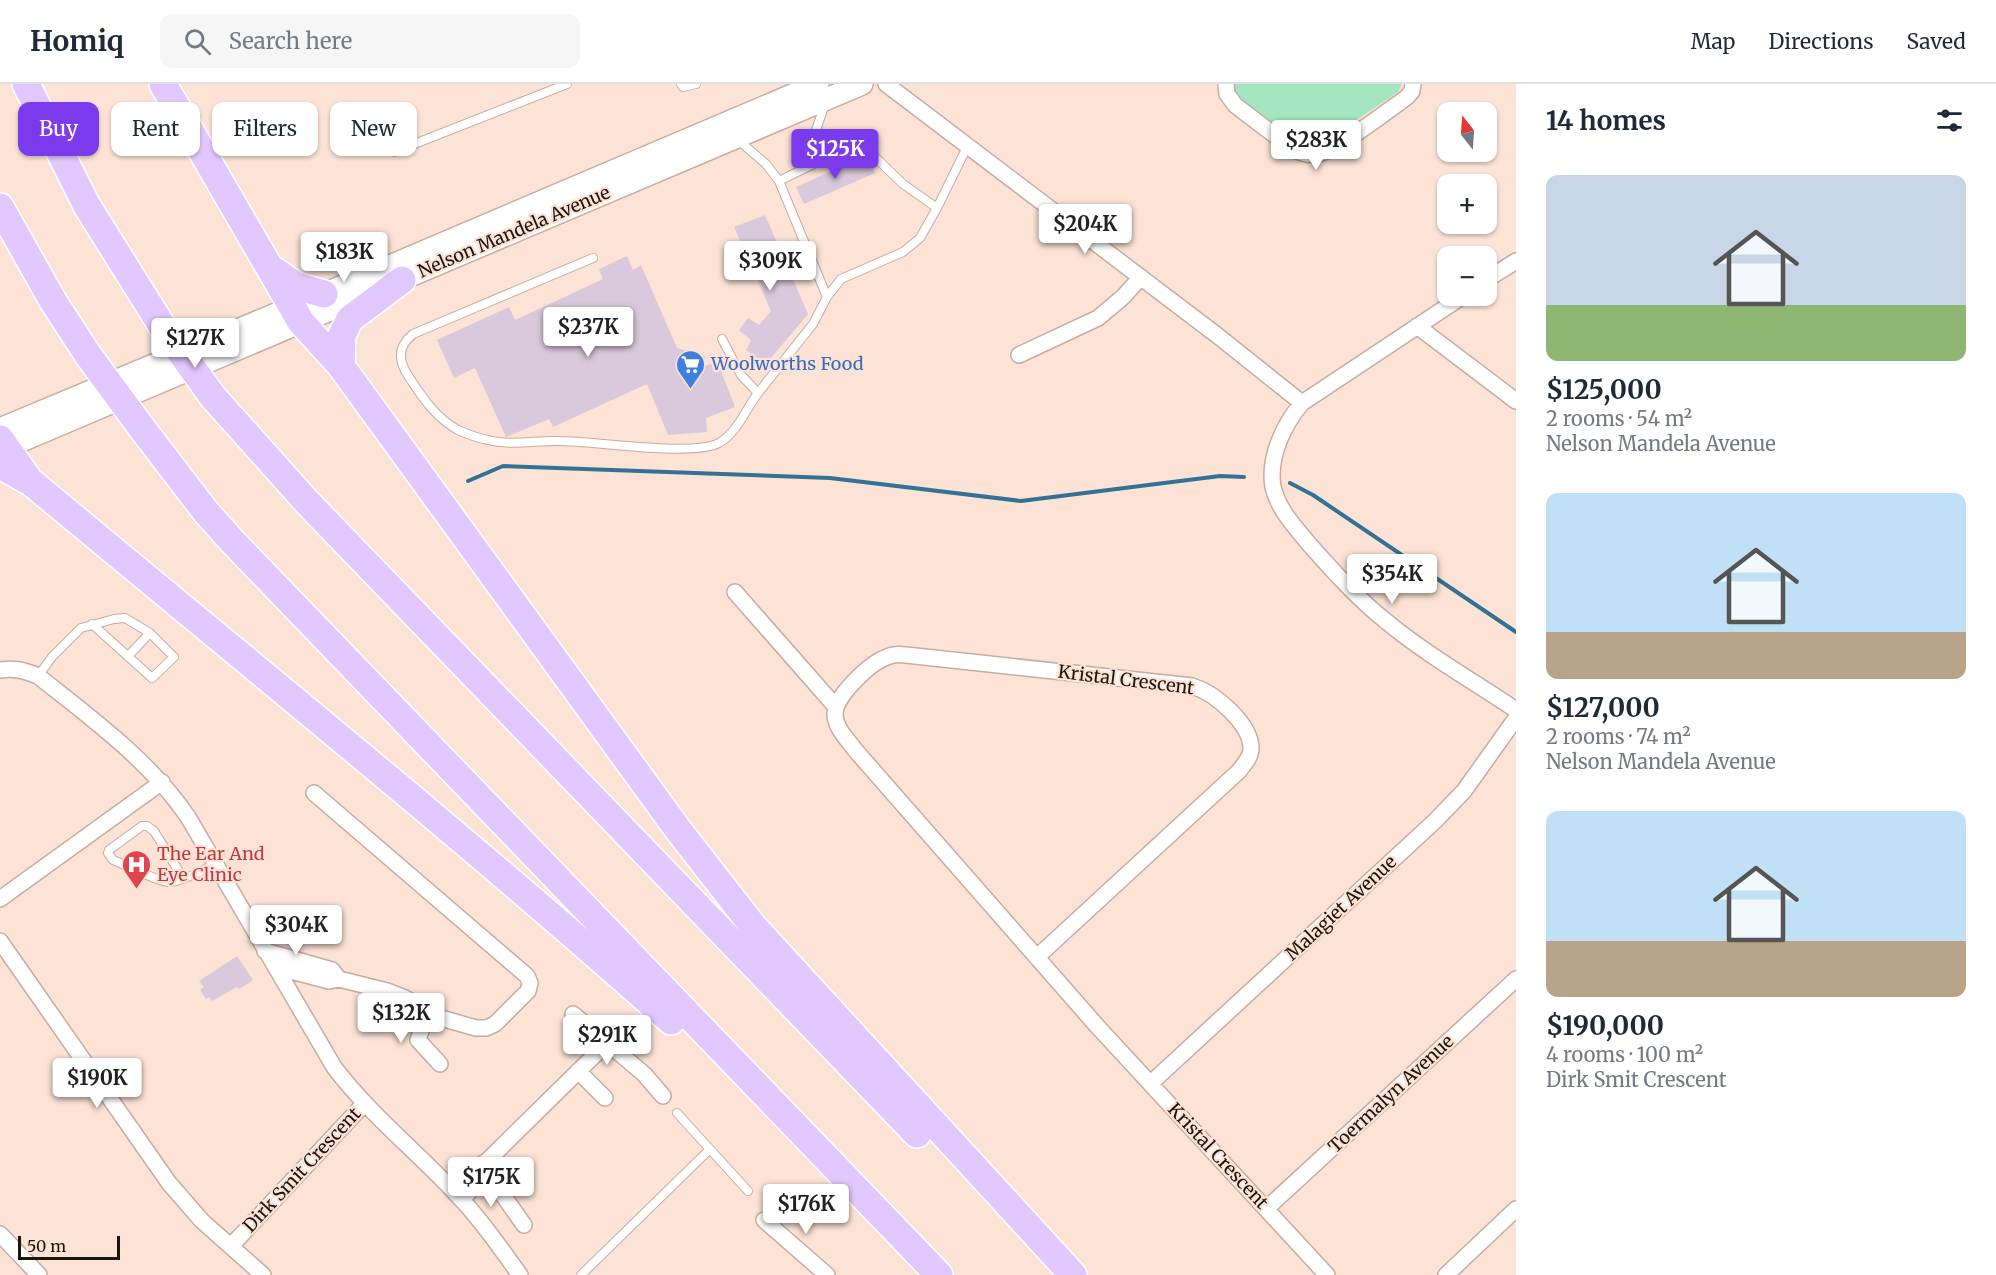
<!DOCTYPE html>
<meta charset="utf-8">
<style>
body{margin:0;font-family:Merriweather,serif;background:#f6f6f7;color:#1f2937;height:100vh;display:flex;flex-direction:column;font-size:22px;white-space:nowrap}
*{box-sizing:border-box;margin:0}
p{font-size:20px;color:#747a83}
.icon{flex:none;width:33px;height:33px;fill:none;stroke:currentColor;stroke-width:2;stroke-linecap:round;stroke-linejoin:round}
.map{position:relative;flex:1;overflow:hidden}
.panel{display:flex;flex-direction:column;background:#fff;width:480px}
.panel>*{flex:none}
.guide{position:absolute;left:18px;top:18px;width:570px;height:54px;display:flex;gap:12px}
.needle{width:39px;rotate:343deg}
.controls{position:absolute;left:1437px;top:18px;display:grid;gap:12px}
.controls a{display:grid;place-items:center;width:60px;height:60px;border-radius:12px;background:#fff;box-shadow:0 2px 4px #0004;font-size:30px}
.scale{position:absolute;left:18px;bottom:15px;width:102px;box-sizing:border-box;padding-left:6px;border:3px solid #1d1410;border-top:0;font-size:16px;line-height:21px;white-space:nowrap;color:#1d1410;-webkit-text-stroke:4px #fce3d6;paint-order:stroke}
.price{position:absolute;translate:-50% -51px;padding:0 14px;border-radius:6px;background:#fff;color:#222;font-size:20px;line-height:39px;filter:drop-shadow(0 2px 3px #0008)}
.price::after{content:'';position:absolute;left:50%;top:36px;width:18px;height:14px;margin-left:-9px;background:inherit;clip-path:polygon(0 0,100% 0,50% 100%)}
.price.on{background:#7c3aed;color:#fff}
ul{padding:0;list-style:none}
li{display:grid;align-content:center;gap:12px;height:318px;padding:0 30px}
li span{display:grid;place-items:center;height:186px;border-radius:12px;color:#555}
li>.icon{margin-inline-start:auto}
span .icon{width:108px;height:108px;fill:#fffc;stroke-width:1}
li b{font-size:26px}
h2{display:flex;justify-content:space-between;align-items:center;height:72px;padding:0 30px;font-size:26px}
.pill{padding:0 21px;border-radius:12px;background:#fff;box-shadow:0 2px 4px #0004;font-size:21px;line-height:54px}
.pill.on{background:#7c3aed;color:#fff}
header{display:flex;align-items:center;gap:36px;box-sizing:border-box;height:84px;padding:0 30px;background:#fff;border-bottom:2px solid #e0e1e3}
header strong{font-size:28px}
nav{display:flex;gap:33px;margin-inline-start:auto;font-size:21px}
.search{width:420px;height:54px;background:#f6f6f7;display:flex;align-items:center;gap:15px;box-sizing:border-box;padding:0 21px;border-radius:12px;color:#747a83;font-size:22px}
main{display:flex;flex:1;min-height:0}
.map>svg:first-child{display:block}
.green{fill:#a6e5c2}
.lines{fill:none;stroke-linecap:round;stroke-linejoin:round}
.stream{stroke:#337295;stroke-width:4}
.building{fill:#dac9dc}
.lane-casing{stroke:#c5ada1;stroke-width:10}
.street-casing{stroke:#c5ada1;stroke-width:18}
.secondary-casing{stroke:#c5ada1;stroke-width:24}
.highway-casing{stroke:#fff;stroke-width:30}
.lane{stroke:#fff;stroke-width:8}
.street{stroke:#fff;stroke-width:15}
.secondary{stroke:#fff;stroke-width:21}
.highway{stroke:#e1c8fe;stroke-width:27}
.highway-bridge-casing{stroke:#fff;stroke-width:30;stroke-linecap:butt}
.highway-bridge{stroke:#e1c8fe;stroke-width:27}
.labels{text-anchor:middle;stroke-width:4.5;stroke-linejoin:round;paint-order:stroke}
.street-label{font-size:18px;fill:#1d1410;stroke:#fce3d6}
.shop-label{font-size:18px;fill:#366cbe;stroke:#fce3d6;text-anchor:start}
.health-label{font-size:18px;fill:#be3a42;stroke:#fce3d6;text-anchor:start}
</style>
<header>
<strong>Homiq</strong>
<div class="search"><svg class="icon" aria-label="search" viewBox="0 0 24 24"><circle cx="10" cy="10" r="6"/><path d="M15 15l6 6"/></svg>Search here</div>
<nav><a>Map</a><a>Directions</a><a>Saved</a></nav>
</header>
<main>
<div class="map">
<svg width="1516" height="1191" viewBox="0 0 1516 1191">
<rect width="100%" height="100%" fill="#fce3d6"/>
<path class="green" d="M 1235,0 L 1402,0 L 1398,8 L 1325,57 C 1319,59 1313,61 1307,60 C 1288,57 1253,25 1237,12 L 1234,4 Z"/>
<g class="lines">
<path class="stream" d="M 468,397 L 503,382 L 830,394 L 1021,417 L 1220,392 L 1244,393
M 1290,399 L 1313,411 L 1516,548"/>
</g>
<path class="building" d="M 863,73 L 869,76 L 875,89 L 804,120 L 796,103 Z
M 765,131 L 808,230 L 760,287 L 748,279 L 753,271 L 746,266 L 751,256 L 739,246 L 748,234 L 759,241 L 771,227 L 734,143 Z
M 627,172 L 633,186 L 641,181 L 677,264 L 705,272 L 703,283 L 717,277 L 735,323 L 706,334 L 707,348 L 668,351 L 647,300 L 553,343 L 549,335 L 506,353 L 475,284 L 454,294 L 437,256 L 509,223 L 515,236 L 603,195 L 599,185 Z
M 237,872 L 253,896 L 239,905 L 237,903 L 212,917 L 209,913 L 206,915 L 200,906 L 204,903 L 199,897 Z"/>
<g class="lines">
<defs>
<path id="lane" d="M 681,0 L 683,3 L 696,0
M 737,55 L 766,80 L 779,97 L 827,213
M 394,68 L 567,0
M 814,79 L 815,49 L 825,20
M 779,97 L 842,66 L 859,65 L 873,71 L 903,100 L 937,124
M 593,174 L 413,250 C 397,263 398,277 409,293 C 422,313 436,334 458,346 C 467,350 478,354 488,356 C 511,362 537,356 560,357 C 596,357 691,373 719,359 C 737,349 746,325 758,309
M 722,255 L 741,291 L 758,309 L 813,240 L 827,213 L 841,195 L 903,168 L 920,154 L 937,124 L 968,61
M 128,572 L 150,549
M 38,592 L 52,573 L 81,544 L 114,535 L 125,534 L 150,549 L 174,573 L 152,594 L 92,540
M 183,794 L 154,747 L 147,742 L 142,742 L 109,766 L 108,769 L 113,776 C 124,780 162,800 171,798 C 186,796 202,786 215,781
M 677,1029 L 748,1107
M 581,1191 L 709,1066"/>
<path id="street" d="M 886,0 L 1218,252 L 1302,319
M 1226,0 L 1227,10 L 1235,21 L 1294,66 C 1301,69 1309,72 1317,70 C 1336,67 1389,26 1407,13 L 1412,7 L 1413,0
M 1486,196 L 1516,177
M 1463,212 L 1302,319 C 1284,340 1268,373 1273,403 C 1278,425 1295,443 1309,460 C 1333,487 1359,516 1387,538 C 1427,571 1473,597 1516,626
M 1417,242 L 1516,317
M 1019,271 L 1098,234 L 1123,213 L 1141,193
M 735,508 L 836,623
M 0,586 C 14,584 24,586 38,592 C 91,634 150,677 188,733 L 334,983 C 371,1032 420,1070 461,1115 C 483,1138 501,1165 520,1191
M 0,815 L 162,698
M 0,857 L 169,1099 L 202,1137 L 263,1191
M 265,867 L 332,886 L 339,895
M 1037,873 L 1239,687 C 1244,680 1250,675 1251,666 C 1252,640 1215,609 1192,602 L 906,571 C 899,570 893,570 887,573 C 870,579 835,612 835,630 C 835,644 848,656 856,667 L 1097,942 L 1327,1191
M 276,883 L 329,897 L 339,895 L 387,907 L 405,914 L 441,934 L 476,944 L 486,944 L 495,940 L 528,907 L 530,899 L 527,892 L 314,709
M 428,926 L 418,956 L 440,980
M 573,930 L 644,990 L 663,1012
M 578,987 L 605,1014
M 1151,999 L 1435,737 L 1464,707 L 1516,634
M 486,1087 L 524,1141
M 451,1104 L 467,1089 L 487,1077 L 606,960
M 462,1115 C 472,1105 485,1095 487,1080
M 1266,1125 L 1516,895
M 764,1136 L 827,1191
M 0,1150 L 39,1191
M 231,1162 L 364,1020
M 1446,1191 L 1516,1125"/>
<path id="secondary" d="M 0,345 L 324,210 L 818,0
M 0,366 L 862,0"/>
<path id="highway" d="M 26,0 L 87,122 L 162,242
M 163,0 L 301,238 L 341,282 L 679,747 L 753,842 L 1073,1191
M 0,123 L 53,217 L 88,271
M 275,187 L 296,202 L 324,210
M 341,282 L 342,251 L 350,235 L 402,196
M 213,313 L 306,417 L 917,1050
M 141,343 L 206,428 L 232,457 L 939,1191
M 0,355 L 27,393
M 0,381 L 32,399 C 246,577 463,752 671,937"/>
</defs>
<use href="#lane" class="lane-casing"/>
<use href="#street" class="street-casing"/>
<use href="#secondary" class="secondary-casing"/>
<use href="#highway" class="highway-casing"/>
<use href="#lane" class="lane"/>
<use href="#street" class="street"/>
<use href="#secondary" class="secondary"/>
<use href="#highway" class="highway"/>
<defs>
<path id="highway-bridge" d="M 162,242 L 213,313
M 88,271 L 141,343"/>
</defs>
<use href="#highway-bridge" class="highway-bridge-casing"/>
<use href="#highway-bridge" class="highway-bridge"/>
</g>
<defs>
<symbol id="supermarket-pin" viewBox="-11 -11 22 30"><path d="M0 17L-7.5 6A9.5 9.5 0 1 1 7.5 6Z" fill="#3f7fe0" stroke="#fce3d6"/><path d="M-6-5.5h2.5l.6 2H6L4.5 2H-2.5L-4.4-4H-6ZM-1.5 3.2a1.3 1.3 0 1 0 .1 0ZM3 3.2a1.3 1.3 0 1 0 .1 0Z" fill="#fff"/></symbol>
<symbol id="hospital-pin" viewBox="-11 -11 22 30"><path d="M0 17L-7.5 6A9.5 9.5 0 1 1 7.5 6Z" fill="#e0444e" stroke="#fce3d6"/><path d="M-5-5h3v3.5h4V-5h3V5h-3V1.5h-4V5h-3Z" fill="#fff"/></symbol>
</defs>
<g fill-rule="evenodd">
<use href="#supermarket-pin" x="674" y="264" width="33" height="45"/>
<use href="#hospital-pin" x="120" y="764" width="33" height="45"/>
</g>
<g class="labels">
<g class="street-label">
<text transform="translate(514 148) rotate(-23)" y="6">Nelson Mandela Avenue</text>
<text transform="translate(1126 596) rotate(7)" y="6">Kristal Crescent</text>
<text transform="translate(1341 824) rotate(-43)" y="6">Malagiet Avenue</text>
<text transform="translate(1391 1010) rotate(-43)" y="6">Toermalyn Avenue</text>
<text transform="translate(1218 1072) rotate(47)" y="6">Kristal Crescent</text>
<text transform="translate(302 1086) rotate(-47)" y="6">Dirk Smit Crescent</text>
</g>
<g class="shop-label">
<text x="711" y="286">Woolworths Food</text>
</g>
<g class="health-label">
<text x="157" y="776">The Ear And<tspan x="157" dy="21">Eye Clinic</tspan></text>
</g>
</g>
</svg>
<div class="controls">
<a><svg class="needle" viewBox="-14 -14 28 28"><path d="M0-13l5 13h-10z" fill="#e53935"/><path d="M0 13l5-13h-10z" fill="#747a83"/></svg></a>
<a>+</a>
<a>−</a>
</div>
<div class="scale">50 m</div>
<b class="price" style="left:1316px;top:87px">$283K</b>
<b class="price on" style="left:835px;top:96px">$125K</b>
<b class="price" style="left:1085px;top:171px">$204K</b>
<b class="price" style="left:344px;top:199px">$183K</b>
<b class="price" style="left:770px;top:208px">$309K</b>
<b class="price" style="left:588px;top:274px">$237K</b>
<b class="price" style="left:195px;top:285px">$127K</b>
<b class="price" style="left:1392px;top:521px">$354K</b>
<b class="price" style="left:296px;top:872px">$304K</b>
<b class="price" style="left:401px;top:960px">$132K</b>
<b class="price" style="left:607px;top:982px">$291K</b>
<b class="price" style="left:97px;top:1025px">$190K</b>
<b class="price" style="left:491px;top:1124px">$175K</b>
<b class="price" style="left:806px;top:1151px">$176K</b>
<div class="guide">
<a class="pill on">Buy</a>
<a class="pill">Rent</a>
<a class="pill">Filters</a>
<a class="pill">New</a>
</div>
</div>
<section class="panel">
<h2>14 homes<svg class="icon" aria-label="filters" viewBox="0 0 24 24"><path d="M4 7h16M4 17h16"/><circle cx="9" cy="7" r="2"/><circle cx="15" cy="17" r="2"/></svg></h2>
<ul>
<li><span style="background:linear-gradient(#c9d6e8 70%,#8fb573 0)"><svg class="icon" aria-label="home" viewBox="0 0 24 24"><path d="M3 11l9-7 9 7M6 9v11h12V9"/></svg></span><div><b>$125,000</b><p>2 rooms · 54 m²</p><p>Nelson Mandela Avenue</p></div></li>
<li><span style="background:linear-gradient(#bfe0f5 75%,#b9a48a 0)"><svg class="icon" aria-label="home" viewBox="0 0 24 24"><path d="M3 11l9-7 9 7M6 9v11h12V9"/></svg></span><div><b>$127,000</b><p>2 rooms · 74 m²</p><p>Nelson Mandela Avenue</p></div></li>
<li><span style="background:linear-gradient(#bfe0f5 70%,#b9a48a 0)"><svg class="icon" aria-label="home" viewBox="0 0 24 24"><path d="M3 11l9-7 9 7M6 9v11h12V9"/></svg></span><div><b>$190,000</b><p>4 rooms · 100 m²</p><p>Dirk Smit Crescent</p></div></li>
</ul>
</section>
</main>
